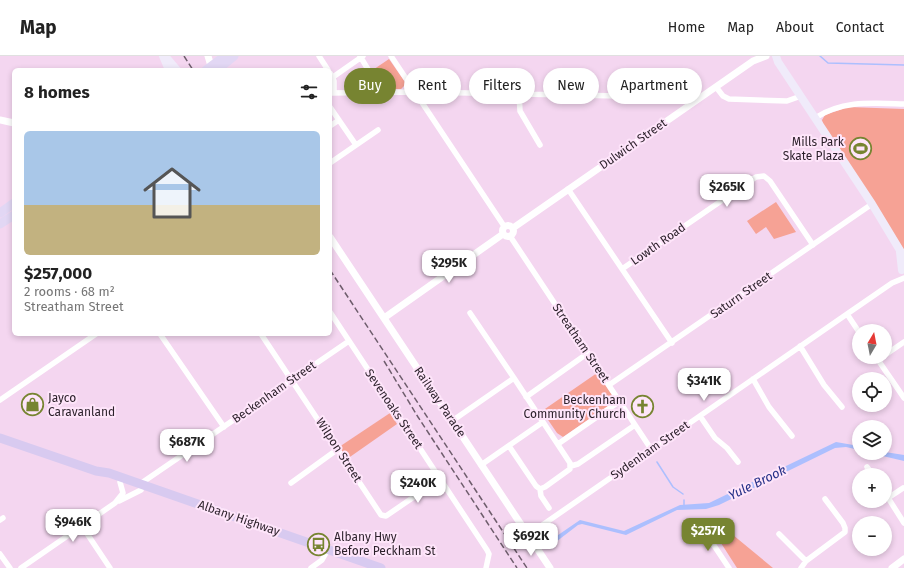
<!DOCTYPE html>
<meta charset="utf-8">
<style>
body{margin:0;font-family:"Fira Sans",sans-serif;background:#f2f2f2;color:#222;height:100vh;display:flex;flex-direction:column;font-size:15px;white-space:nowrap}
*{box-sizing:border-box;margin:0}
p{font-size:13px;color:#767676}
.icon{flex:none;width:22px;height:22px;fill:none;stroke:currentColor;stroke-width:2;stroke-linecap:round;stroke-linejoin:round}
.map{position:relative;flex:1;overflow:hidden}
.panel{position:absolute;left:12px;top:12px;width:320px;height:268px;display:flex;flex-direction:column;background:#fff;border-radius:6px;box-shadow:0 2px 6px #0003}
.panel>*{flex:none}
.guide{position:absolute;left:344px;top:12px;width:380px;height:36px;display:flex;gap:8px}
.needle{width:26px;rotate:10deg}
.controls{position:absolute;left:852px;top:268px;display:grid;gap:8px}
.controls a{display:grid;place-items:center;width:40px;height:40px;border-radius:50%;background:#fff;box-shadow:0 2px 6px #0003;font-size:20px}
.price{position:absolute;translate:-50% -34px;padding:0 9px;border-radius:8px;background:#fff;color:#222;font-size:13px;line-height:26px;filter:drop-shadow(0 1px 2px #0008)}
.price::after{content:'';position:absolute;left:50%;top:24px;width:12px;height:9px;margin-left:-6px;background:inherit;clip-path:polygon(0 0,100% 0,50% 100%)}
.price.on{background:#778431;color:#fff}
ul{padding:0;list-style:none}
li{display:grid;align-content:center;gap:8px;height:212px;padding:0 12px}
li span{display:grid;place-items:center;height:124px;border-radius:6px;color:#555}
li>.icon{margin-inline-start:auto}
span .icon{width:72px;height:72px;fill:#fffc;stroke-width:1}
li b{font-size:17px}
h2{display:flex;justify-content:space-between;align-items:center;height:48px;padding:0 12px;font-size:17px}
.chip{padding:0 14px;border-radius:18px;background:#fff;box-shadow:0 2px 6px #0003;font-size:14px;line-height:36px}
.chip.on{background:#778431;color:#fff}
header{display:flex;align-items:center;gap:24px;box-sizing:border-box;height:56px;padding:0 20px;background:#fff;border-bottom:1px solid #e0e0e0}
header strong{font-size:19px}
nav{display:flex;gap:22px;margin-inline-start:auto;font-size:14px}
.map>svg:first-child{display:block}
.green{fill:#f6a295}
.water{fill:#acbffe}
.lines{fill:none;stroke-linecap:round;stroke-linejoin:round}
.stream{stroke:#acbffe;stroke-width:1.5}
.minor{stroke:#fff;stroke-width:5.5}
.tertiary{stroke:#fff;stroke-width:7}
.secondary{stroke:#f0ebfa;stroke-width:8}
.primary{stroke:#e2d7f4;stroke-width:9}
.trunk{stroke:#d8caf0;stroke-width:9}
.rail{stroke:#6e5d6c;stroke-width:1.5;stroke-dasharray:6 3;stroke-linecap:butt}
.labels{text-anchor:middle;stroke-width:4;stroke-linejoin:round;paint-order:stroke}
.poi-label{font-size:12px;fill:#2a1f29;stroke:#fee5fa;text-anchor:end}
.street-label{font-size:12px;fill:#2a1f29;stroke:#fee5fa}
.water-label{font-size:13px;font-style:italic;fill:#253087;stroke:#fee5fa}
</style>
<header>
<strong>Map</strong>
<nav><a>Home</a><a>Map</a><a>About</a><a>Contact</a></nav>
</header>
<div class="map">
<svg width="904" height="512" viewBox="0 0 904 512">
<rect width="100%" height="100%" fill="#f4d6f0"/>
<path class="green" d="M 389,3 L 405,26 L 404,30 L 401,33 L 347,33 L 349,30 Z
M 848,51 L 904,53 L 904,194 L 823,68 L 822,64 L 825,59 Z
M 776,146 L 796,176 L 774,183 L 766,171 L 756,178 L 747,165 Z
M 597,317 L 612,339 L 611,348 L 563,381 L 557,377 L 542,355 Z
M 390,357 L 397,368 L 347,403 L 339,391 Z
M 733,479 L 773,512 L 737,512 L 721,487 Z"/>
<path class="water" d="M 836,386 L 859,390 L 859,394 L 846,391 L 835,392 L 719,449 L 706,453 L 677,454 L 626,479 L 582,468 L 578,469 L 548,492 L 545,488 L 580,464 L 624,475 L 680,449 L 709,447 Z
M 885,396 L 904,399 L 904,405 L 870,397 Z"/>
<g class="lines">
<path class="stream" d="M 820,0 L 828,7 L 904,9
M 657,406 L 673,431 L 683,438
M 684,450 L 684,444"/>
<path class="minor" d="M 319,0 L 328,14
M 360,0 L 369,15
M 391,0 L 504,170
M 330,17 L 334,25 L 334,37
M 333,21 L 363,0
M 716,31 L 723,40 L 729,43 L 787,45 L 801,40
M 330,37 L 415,36 L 669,41 L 677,43
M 519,37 L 520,55 L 540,89
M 330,51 L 356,89
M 815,62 C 843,44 872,47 904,48
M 330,70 L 339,64
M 330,107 L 378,74
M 568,133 L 672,287
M 510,180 L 651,393
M 622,213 L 756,121 L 764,120 L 770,125 L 813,189
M 330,256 L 487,494 L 489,498 L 486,512
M 847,258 L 859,276
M 160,278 L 224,371
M 261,278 L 381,459 L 386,460 L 440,423
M 800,290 L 824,329 L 842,351
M 885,299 L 904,286
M 876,301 L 904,342
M 753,323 L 769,351 L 792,380
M 609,329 L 872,148
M 526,341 L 588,297
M 0,344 L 96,278
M 700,360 L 715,382 L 727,392 L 738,406
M 452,365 L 514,322 L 470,257
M 558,388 L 620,345
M 509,390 L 536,430 L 540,433 L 545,431 L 570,413 L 570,407 L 514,322
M 481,409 L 543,366
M 571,410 L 578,408 L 635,369
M 867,411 L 873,419
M 291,427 L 338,393
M 140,428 L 349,285
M 540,433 L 541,440 L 549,452
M 885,437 L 904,467
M 888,442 L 903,432
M 119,445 L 141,434
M 0,464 L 3,462
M 82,470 L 110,512
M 701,470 L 729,512
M 779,478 L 806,505
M 528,479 L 847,258 L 892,227 L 904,222
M 0,498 L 10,512
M 21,512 L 115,447 L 123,437 L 120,426
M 311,512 L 322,504 L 326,497
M 801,512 L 806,505 L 845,476 L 845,472 L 843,467 L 825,443"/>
<path class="tertiary" d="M 208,0 L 211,10
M 0,64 L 14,67
M502.5 175a5.5 5.5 0 1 1 11 0a5.5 5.5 0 1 1-11 0Z
M 513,172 L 753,5 L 766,0
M 330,181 L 550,512
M 384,262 L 503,178
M 892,512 L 904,503"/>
<path class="secondary" d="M 163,0 L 169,14
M 165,0 L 177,14
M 776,0 L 778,6 L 872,148 L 904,201
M 900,196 L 902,214"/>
<path class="primary" d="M 206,14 L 225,0
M 217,14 L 234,0
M 0,157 L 14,147
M 0,168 L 14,159"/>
<path class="trunk" d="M 0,382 L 96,415 L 109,417 L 381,512"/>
<path class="rail" d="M 184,0 L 193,14
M 330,214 L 527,512
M 384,305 L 418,361 L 517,512"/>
</g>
<defs>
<symbol id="stadium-ring" viewBox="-11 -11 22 22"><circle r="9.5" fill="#fee5fa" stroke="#778431" stroke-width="1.5"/><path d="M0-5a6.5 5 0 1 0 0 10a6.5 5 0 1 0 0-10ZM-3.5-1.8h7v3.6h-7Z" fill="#778431"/></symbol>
<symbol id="shop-ring" viewBox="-11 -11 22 22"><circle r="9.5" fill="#fee5fa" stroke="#778431" stroke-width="1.5"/><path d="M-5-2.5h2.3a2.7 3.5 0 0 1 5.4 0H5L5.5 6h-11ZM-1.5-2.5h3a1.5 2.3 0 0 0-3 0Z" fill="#778431"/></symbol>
<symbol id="church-ring" viewBox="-11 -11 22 22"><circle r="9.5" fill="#fee5fa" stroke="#778431" stroke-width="1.5"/><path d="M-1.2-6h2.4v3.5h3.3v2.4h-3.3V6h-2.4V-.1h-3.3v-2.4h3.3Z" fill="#778431"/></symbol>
<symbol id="bus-ring" viewBox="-11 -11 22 22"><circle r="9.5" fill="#fee5fa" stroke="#778431" stroke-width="1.5"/><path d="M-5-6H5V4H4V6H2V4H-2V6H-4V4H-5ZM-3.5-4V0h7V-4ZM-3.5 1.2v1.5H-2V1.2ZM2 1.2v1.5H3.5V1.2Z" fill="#778431"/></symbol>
</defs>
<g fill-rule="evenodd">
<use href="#stadium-ring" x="848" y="80" width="25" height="25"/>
<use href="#shop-ring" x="20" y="336" width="25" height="25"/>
<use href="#church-ring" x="630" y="338" width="25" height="25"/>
<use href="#bus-ring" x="306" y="476" width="25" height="25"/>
</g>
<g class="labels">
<g class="poi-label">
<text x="844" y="90">Mills Park<tspan x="844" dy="14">Skate Plaza</tspan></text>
<text x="48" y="346" text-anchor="start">Jayco<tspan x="48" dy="14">Caravanland</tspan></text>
<text x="626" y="348">Beckenham<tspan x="626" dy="14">Community Church</tspan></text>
<text x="334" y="485" text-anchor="start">Albany Hwy<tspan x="334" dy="14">Before Peckham St</tspan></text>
</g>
<g class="street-label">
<text transform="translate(633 88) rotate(-35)" y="4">Dulwich Street</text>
<text transform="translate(658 188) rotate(-35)" y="4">Lowth Road</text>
<text transform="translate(741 239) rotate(-35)" y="4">Saturn Street</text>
<text transform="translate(581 287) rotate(56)" y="4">Streatham Street</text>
<text transform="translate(274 336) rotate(-35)" y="4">Beckenham Street</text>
<text transform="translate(440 346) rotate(56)" y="4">Railway Parade</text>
<text transform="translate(394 353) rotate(56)" y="4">Sevenoaks Street</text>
<text transform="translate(339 394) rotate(57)" y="4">Wilpon Street</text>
<text transform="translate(650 394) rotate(-35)" y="4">Sydenham Street</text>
<text transform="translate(239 462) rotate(19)" y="4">Albany Highway</text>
</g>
<g class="water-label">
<text transform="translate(757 426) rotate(-26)" y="5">Yule Brook</text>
</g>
</g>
</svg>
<div class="controls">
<a><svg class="needle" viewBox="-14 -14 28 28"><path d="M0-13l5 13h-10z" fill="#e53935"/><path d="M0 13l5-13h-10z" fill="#767676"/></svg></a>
<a><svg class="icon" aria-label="locate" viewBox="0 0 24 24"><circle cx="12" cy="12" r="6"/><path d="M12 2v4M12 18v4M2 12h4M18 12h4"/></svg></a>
<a><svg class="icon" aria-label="layers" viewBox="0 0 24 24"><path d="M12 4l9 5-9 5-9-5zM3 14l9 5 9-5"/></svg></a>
<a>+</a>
<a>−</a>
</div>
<b class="price" style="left:727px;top:152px">$265K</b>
<b class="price" style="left:449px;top:228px">$295K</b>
<b class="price" style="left:704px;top:346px">$341K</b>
<b class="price" style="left:187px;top:407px">$687K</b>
<b class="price" style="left:418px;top:448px">$240K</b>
<b class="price" style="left:73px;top:487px">$946K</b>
<b class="price on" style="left:708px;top:496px">$257K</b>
<b class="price" style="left:531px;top:501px">$692K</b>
<div class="guide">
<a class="chip on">Buy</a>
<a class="chip">Rent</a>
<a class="chip">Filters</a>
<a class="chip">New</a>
<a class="chip">Apartment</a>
</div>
<section class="panel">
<h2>8 homes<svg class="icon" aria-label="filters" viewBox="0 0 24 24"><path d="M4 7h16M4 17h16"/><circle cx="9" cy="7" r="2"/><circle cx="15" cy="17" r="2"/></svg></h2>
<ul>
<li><span style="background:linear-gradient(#a9c7e8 60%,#c2b280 0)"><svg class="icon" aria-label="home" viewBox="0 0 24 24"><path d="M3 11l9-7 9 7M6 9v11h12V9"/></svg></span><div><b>$257,000</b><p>2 rooms · 68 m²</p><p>Streatham Street</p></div></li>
</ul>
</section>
</div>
